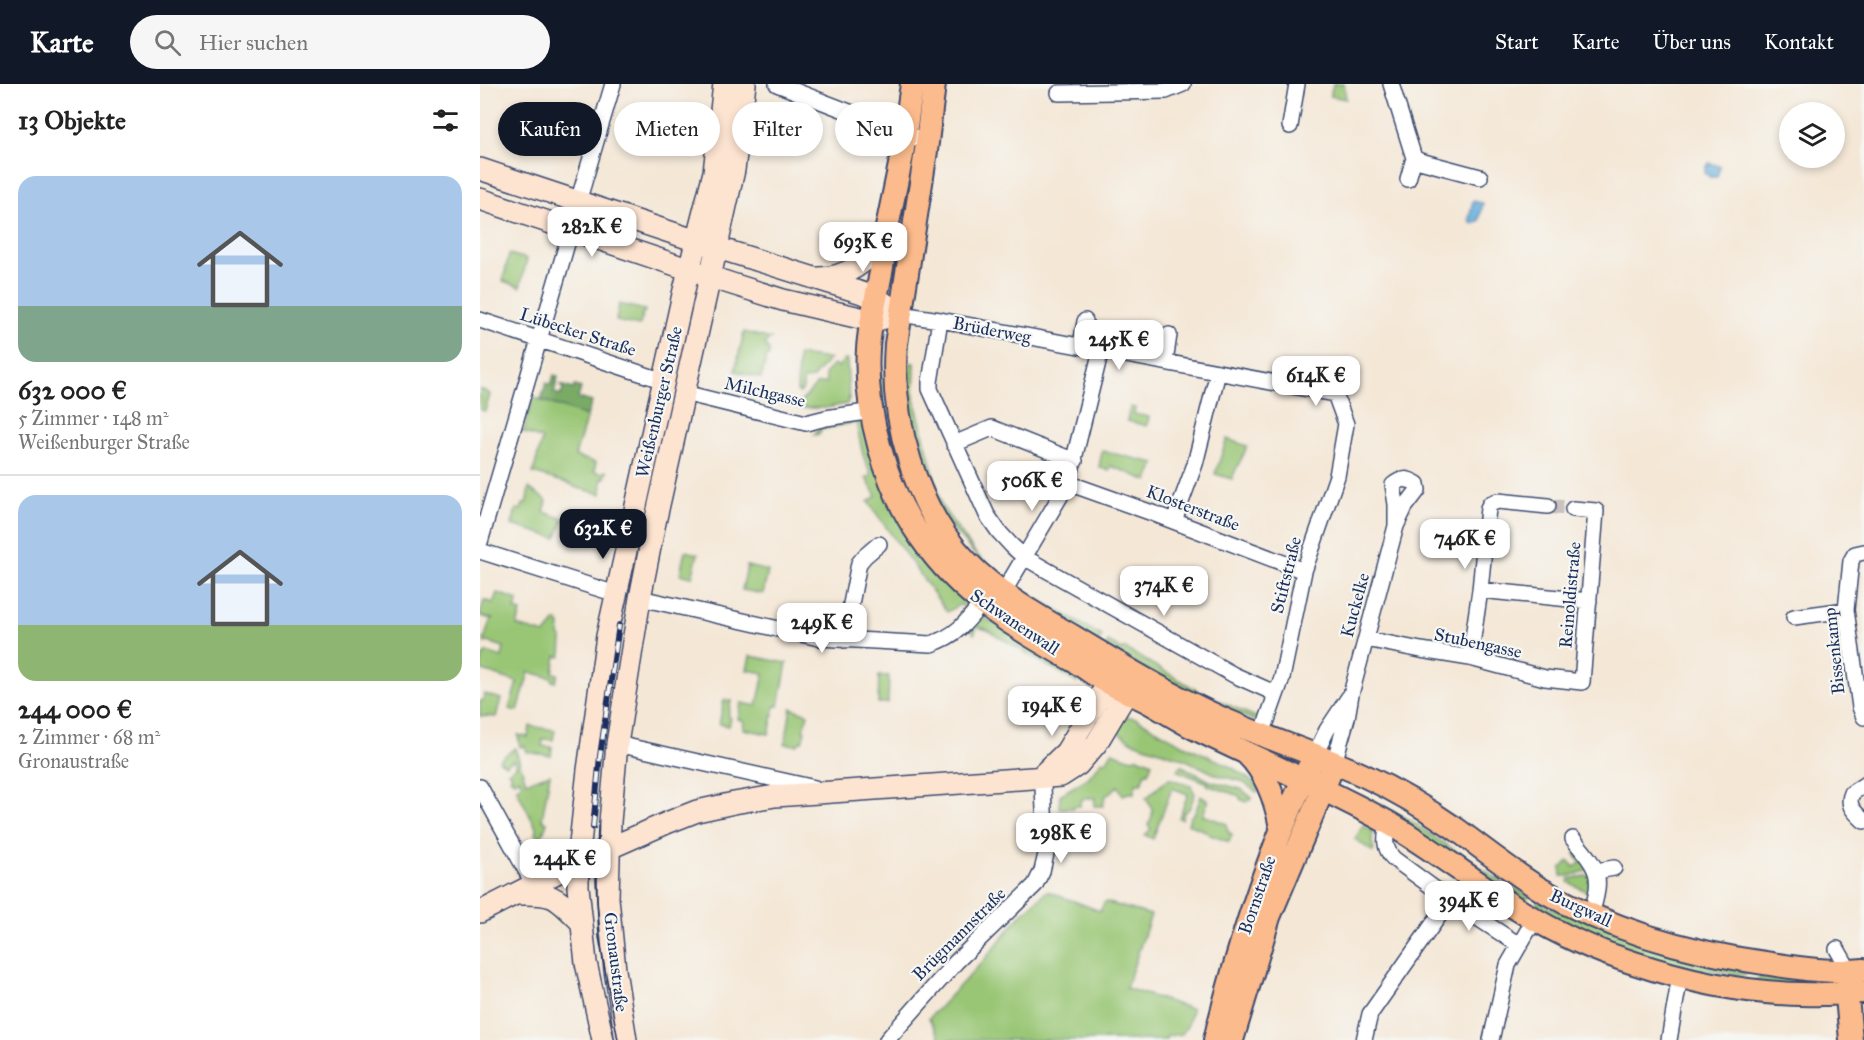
<!DOCTYPE html>
<html lang="de">
<meta charset="utf-8">
<style>
body{margin:0;font-family:"IM FELL Great Primer",serif;background:#f6f6f6;color:#222;height:100vh;display:flex;flex-direction:column;font-size:22px;white-space:nowrap}
*{box-sizing:border-box;margin:0}
p{font-size:20px;color:#767676}
.icon{flex:none;width:33px;height:33px;fill:none;stroke:currentColor;stroke-width:2;stroke-linecap:round;stroke-linejoin:round}
.map{position:relative;flex:1;overflow:hidden}
.panel{display:flex;flex-direction:column;background:#fff;width:480px}
.panel>*{flex:none}
.guide{position:absolute;left:18px;top:18px;width:570px;height:54px;display:flex;gap:12px}
.tools{position:absolute;left:1299px;top:18px;display:grid;gap:12px}
.tools a{display:grid;place-items:center;width:66px;height:66px;border-radius:50%;background:#fff;box-shadow:0 3px 9px #0003;font-size:30px}
.price{position:absolute;translate:-50% -51px;padding:0 14px;border-radius:12px;background:#fff;color:#222;font-size:20px;line-height:39px;filter:drop-shadow(0 2px 3px #0008)}
.price::after{content:'';position:absolute;left:50%;top:36px;width:18px;height:14px;margin-left:-9px;background:inherit;clip-path:polygon(0 0,100% 0,50% 100%)}
.price.on{background:#111827;color:#fff}
ul{padding:0;list-style:none}
li{display:grid;align-content:center;gap:12px;height:318px;padding:0 18px}
li+li{border-top:2px solid #e0e0e0}
li span{display:grid;place-items:center;height:186px;border-radius:18px;color:#555}
li>.icon{margin-inline-start:auto}
span .icon{width:108px;height:108px;fill:#fffc;stroke-width:1}
li b{font-size:26px}
h2{display:flex;justify-content:space-between;align-items:center;height:72px;padding:0 18px;font-size:26px}
.chip{padding:0 21px;border-radius:27px;background:#fff;box-shadow:0 3px 9px #0003;font-size:21px;line-height:54px}
.chip.on{background:#111827;color:#fff}
header{display:flex;align-items:center;gap:36px;box-sizing:border-box;height:84px;padding:0 30px;background:#111827;color:#fff}
header strong{font-size:28px}
nav{display:flex;gap:33px;margin-inline-start:auto;font-size:21px}
.search{width:420px;height:54px;background:#f6f6f6;display:flex;align-items:center;gap:15px;box-sizing:border-box;padding:0 21px;border-radius:33px;color:#767676;font-size:22px}
main{display:flex;flex:1;min-height:0}
.map>svg:first-child{display:block}
.green{fill:#99c675;stroke:#5a7a6a;stroke-width:1.5}
.forest{fill:#7aab66;stroke:#4a6d62;stroke-width:1.5}
.water{fill:#61abd9;stroke:#3e6d9c;stroke-width:1.5}
.lines{fill:none;stroke-linecap:round;stroke-linejoin:round}
.street-tunnel{stroke:#c9c2be;stroke-width:15;stroke-dasharray:15 8;stroke-linecap:butt}
.street-casing{stroke:#3c4b70;stroke-width:18}
.secondary-casing{stroke:#3c4b70;stroke-width:24}
.primary-casing{stroke:#3c4b70;stroke-width:26}
.street{stroke:#fff;stroke-width:15}
.secondary{stroke:#fde4d1;stroke-width:21}
.primary{stroke:#fbbb8c;stroke-width:22}
.tram{stroke:#1b2f5e;stroke-width:1.5}
.rail-casing{stroke:#1b2f5e;stroke-width:6}
.rail{stroke:#f6f6f2;stroke-width:4;stroke-dasharray:11;stroke-linecap:butt}
.labels{text-anchor:middle;stroke-width:4.5;stroke-linejoin:round;paint-order:stroke}
.street-label{font-size:18px;fill:#1b2f5e;stroke:#f6f6f2}
</style>
<header>
<strong>Karte</strong>
<div class="search"><svg class="icon" aria-label="search" viewBox="0 0 24 24"><circle cx="10" cy="10" r="6"/><path d="M15 15l6 6"/></svg>Hier suchen</div>
<nav><a>Start</a><a>Karte</a><a>Über uns</a><a>Kontakt</a></nav>
</header>
<main>
<section class="panel">
<h2>13 Objekte<svg class="icon" aria-label="filters" viewBox="0 0 24 24"><path d="M4 7h16M4 17h16"/><circle cx="9" cy="7" r="2"/><circle cx="15" cy="17" r="2"/></svg></h2>
<ul>
<li><span style="background:linear-gradient(#a9c7e8 70%,#7fa58c 0)"><svg class="icon" aria-label="home" viewBox="0 0 24 24"><path d="M3 11l9-7 9 7M6 9v11h12V9"/></svg></span><div><b>632 000 €</b><p>5 Zimmer · 148 m²</p><p>Weißenburger Straße</p></div></li>
<li><span style="background:linear-gradient(#a9c7e8 70%,#8fb573 0)"><svg class="icon" aria-label="home" viewBox="0 0 24 24"><path d="M3 11l9-7 9 7M6 9v11h12V9"/></svg></span><div><b>244 000 €</b><p>2 Zimmer · 68 m²</p><p>Gronaustraße</p></div></li>
</ul>
</section>
<div class="map">
<svg width="1384" height="956" viewBox="0 0 1384 956">
<rect width="100%" height="100%" fill="#f6f6f2"/>
<filter id="ink" filterUnits="userSpaceOnUse"><feTurbulence type="fractalNoise" baseFrequency=".0167" numOctaves="2"/><feDisplacementMap in="SourceGraphic" scale="12" xChannelSelector="R" yChannelSelector="G"/><feConvolveMatrix kernelMatrix="1 2 1 2 8 2 1 2 1" color-interpolation-filters="sRGB"/></filter>
<filter id="wash" filterUnits="userSpaceOnUse"><feTurbulence type="fractalNoise" baseFrequency=".008" numOctaves="4" result="noise"/><feDisplacementMap in="SourceGraphic" scale="24" xChannelSelector="R" yChannelSelector="G"/><feGaussianBlur stdDeviation="1.35" result="paint"/><feColorMatrix in="noise" values="0 0 0 0 0 0 0 0 0 0 0 0 0 0 0 0 0 1.4 0 .05"/><feComposite in="paint" operator="in"/></filter>
<g filter="url(#wash)">
<rect width="100%" height="100%" fill="#f4e7d6"/>
<path class="green" d="M 853,0 L 864,0 L 866,15 L 850,12 Z
M 29,170 L 47,175 L 40,203 L 23,197 Z
M 209,211 L 217,214 L 197,316 L 186,314 Z
M 139,220 L 165,226 L 164,229 L 162,229 L 161,233 L 163,233 L 159,242 L 136,237 Z
M 264,248 L 291,255 L 285,259 L 286,263 L 289,266 L 289,272 L 287,272 L 281,294 L 255,287 Z
M 397,270 L 401,270 C 402,321 410,374 434,419 C 445,440 459,459 471,479 L 426,411 L 404,343 Z
M 318,271 L 349,275 L 332,295 L 323,296 L 323,305 L 320,309 L 317,307 Z
M 364,276 L 367,276 L 369,314 L 367,320 L 345,324 L 318,324 L 318,321 L 337,300 L 346,299 L 345,289 L 354,280 L 358,283 Z
M 428,279 L 435,279 L 434,314 L 462,423 L 496,470 L 520,490 L 517,493 L 511,489 L 462,433 L 435,346 L 429,313 Z
M 0,305 L 9,309 L 10,311 L 5,327 L 0,326 Z
M 53,313 L 107,332 L 95,372 L 116,379 L 114,387 L 121,389 L 127,387 L 125,394 L 122,394 L 121,410 L 94,403 L 93,401 L 53,389 L 62,355 L 43,348 Z
M 650,323 L 655,324 L 654,330 L 669,333 L 667,342 L 647,337 Z
M 375,336 L 384,339 L 489,521 L 486,528 L 481,520 L 467,528 L 388,418 L 396,412 L 386,394 L 391,391 L 383,371 L 376,338 L 340,346 L 340,350 L 334,351 L 340,343 Z
M 747,355 L 767,362 C 763,374 756,383 752,395 L 735,390 Z
M 622,367 L 675,379 L 668,397 L 631,382 L 629,387 L 619,383 Z
M 49,404 L 67,417 L 64,428 L 84,435 L 76,454 L 32,441 L 36,425 L 41,426 L 43,420 L 46,420 Z
M 205,467 L 218,470 L 212,493 L 200,490 Z
M 267,482 L 288,487 L 283,510 L 262,506 Z
M 534,501 L 622,552 L 619,558 L 534,505 Z
M 17,509 L 38,516 L 35,526 L 41,528 L 37,542 L 65,550 L 77,536 L 80,542 L 79,552 L 82,554 L 81,573 L 76,572 L 73,589 L 78,590 L 76,598 L 72,597 L 72,594 L 49,588 L 38,627 L 29,625 L 37,598 L 0,586 L 3,571 L 5,571 L 6,568 L 22,573 L 24,563 L 8,558 L 5,559 L 4,556 L 10,537 L 12,535 L 0,532 L 4,516 L 13,519 Z
M 499,534 L 505,534 L 599,590 L 597,599 L 504,544 L 503,545 L 498,542 L 494,550 L 490,544 Z
M 628,558 L 642,566 L 644,564 L 722,609 L 780,635 L 775,637 L 720,615 L 625,562 Z
M 270,572 L 307,579 L 299,622 L 295,622 L 289,650 L 263,645 L 264,637 L 258,635 L 261,619 L 277,622 L 284,589 L 267,586 Z
M 399,592 L 409,592 L 408,619 L 398,619 Z
M 5,610 L 21,615 L 16,633 L 0,632 L 0,617 L 3,617 Z
M 244,616 L 251,617 L 248,633 L 251,634 L 249,642 L 239,640 Z
M 311,624 L 328,630 L 323,646 L 325,647 L 322,658 L 319,658 L 318,661 L 305,660 Z
M 648,633 L 656,634 C 672,643 688,653 704,661 C 731,674 760,683 780,706 L 777,708 L 761,697 L 737,691 L 704,675 L 653,658 L 632,644 L 640,636 Z
M 50,642 L 75,646 L 73,656 L 63,655 L 62,662 L 72,663 L 71,672 L 47,668 L 45,662 L 40,663 L 38,651 L 48,653 Z
M 35,664 L 46,698 L 70,690 L 62,735 L 67,738 L 62,752 L 57,753 L 55,749 L 57,746 L 37,706 L 37,704 L 42,700 L 39,694 L 34,697 L 30,694 L 32,692 L 28,688 L 37,681 L 33,676 L 26,681 L 21,678 L 19,676 Z
M 632,668 L 652,675 L 658,673 L 672,679 L 668,689 L 665,689 L 661,700 L 656,699 L 654,709 L 648,709 L 643,711 L 638,702 L 625,713 L 623,722 L 614,722 L 615,714 L 604,714 L 603,716 L 601,716 L 600,722 L 594,722 L 594,724 L 579,724 L 580,711 L 608,694 L 622,677 L 626,678 Z
M 702,682 L 730,697 L 761,705 L 772,714 L 766,718 L 760,715 L 760,712 L 727,701 L 728,699 L 698,687 L 699,683 Z
M 689,694 L 711,702 L 715,710 L 709,725 L 704,729 L 702,735 L 699,734 L 708,710 L 692,704 L 673,755 L 665,751 L 671,745 L 668,741 C 674,731 674,724 666,714 Z
M 882,711 L 926,734 L 1016,794 L 1049,812 L 1045,819 L 881,715 Z
M 721,712 L 728,716 L 723,731 L 747,740 L 748,748 L 752,750 L 749,758 L 728,750 L 728,748 L 708,740 L 710,733 L 715,729 Z
M 883,741 L 893,747 L 892,758 L 894,766 L 893,768 L 875,755 Z
M 1097,768 L 1109,786 L 1089,792 L 1081,792 L 1081,784 L 1089,777 L 1094,783 L 1101,779 L 1095,770 Z
M 1111,791 L 1112,797 L 1109,809 L 1088,798 L 1089,795 Z
M 567,807 L 620,827 L 625,818 L 671,831 L 646,904 L 712,925 L 708,941 L 702,950 L 687,952 L 686,956 L 461,956 L 449,934 L 505,875 L 539,833 Z
M 1058,817 L 1074,825 L 1265,886 L 1266,889 L 1263,891 C 1234,887 1204,885 1176,877 C 1133,865 1093,844 1053,824 Z
M 1283,887 L 1339,891 L 1338,903 L 1271,898 L 1279,895 Z"/>
<path class="forest" d="M 74,291 L 78,293 L 74,309 L 81,311 L 83,305 L 81,301 L 93,305 L 95,302 L 101,304 L 98,314 L 112,318 L 107,332 L 61,316 L 66,299 L 71,301 Z"/>
<path class="water" d="M 1229,79 L 1240,82 L 1237,93 L 1229,93 L 1229,91 L 1225,90 L 1226,82 L 1228,82 Z
M 993,117 L 1003,119 L 999,137 L 994,140 L 991,139 L 989,135 Z"/>
</g>
<g filter="url(#ink)">
<g class="lines">
<path class="street-tunnel" d="M 1068,422 L 1093,425"/>
<defs>
<path id="street" d="M 297,0 L 447,58
M 911,0 L 934,74 L 940,77 L 1000,93
M 579,9 L 686,7 L 703,0
M 810,42 L 817,0
M 928,95 L 934,74
M 98,118 L 133,0
M 420,230 L 460,236 L 855,310 L 866,340 L 857,392 L 824,487 L 802,594 L 782,650
M 0,236 L 184,297
M 460,236 L 450,298 L 450,305 L 507,431 L 519,448 L 532,462 L 544,473 L 563,484 L 754,591 L 790,607 L 793,609 L 794,615
M 601,262 L 605,237
M 685,278 L 689,251
M 204,309 L 326,339 L 346,334 L 393,327
M 474,360 L 512,344 L 595,377
M 588,399 L 675,430 L 824,487
M 694,437 L 715,380 L 738,288
M 0,458 L 91,146
M 0,467 L 136,510
M 1384,468 L 1375,470 L 1371,477 L 1366,526 L 1380,623 L 1384,633
M 1000,506 L 1109,517
M 523,509 L 588,399 L 621,266
M 160,514 L 339,554 L 451,560 C 476,552 486,539 502,519
M 1314,533 L 1366,526
M 886,555 L 941,566 L 990,574 L 1065,594 L 1102,598 L 1116,427 L 1093,425
M 364,556 L 379,479 L 385,472 L 399,460
M 990,574 L 1000,506 L 1008,424 L 1010,420 L 1018,417 L 1068,422
M 137,660 L 335,704
M 835,671 L 847,646 L 869,613
M 854,679 L 867,634 L 871,610 L 916,442 L 925,423 L 938,406 L 937,400 C 927,394 921,394 913,401 L 916,420 L 916,442
M 1384,701 L 1372,709 C 1366,722 1375,728 1384,737
M 0,703 L 54,801
M 908,739 C 905,754 903,764 914,775 L 970,816 L 1039,861
M 1093,755 C 1119,786 1123,790 1111,831
M 1117,787 L 1134,784
M 1357,865 L 1369,886
M 407,956 L 476,878 L 555,801 L 562,787 L 566,770 L 563,703 L 560,693
M 884,956 L 890,930 L 970,816
M 1011,956 L 1028,881 L 1047,848 L 1056,836
M 1189,956 L 1200,892"/>
<path id="secondary" d="M 0,85 L 238,164 L 379,208 L 397,214 L 420,230
M 0,115 L 249,199 L 303,216 L 393,237 L 408,233
M 339,194 C 368,194 386,177 404,158
M 560,693 L 586,668 L 628,599 L 642,589
M 38,810 C 74,809 75,812 100,837
M 0,828 L 98,778 L 189,738 L 217,727 L 254,719 L 295,712 L 581,692 L 598,681 L 616,660 L 647,608 L 647,591
M 123,956 L 106,879 L 98,803 L 98,778 L 108,686 L 127,552 L 204,206 L 234,88 L 244,0
M 146,956 L 135,886 L 128,814 L 130,738 L 137,660 L 160,514 L 174,443 L 254,86 L 265,0"/>
<path id="primary" d="M 432,0 L 422,71 L 404,158 L 404,170 C 400,201 390,233 388,265 C 384,326 405,403 441,454 C 482,513 533,542 594,577 C 606,584 617,593 629,599 C 643,607 658,612 672,620 C 686,628 699,636 714,644 C 777,675 843,703 905,737 C 953,764 995,799 1042,828 C 1077,849 1116,867 1154,879 C 1214,899 1280,912 1343,910 C 1357,910 1370,908 1384,908
M 454,0 L 446,67 L 416,260 C 410,335 435,424 487,478 C 518,510 556,531 594,553 C 642,582 690,611 741,634 C 788,655 838,670 885,692 C 917,707 947,725 976,745 C 1005,766 1032,788 1062,806 C 1132,847 1212,869 1291,880 C 1322,885 1353,889 1384,886
M 767,670 C 787,689 796,718 801,743
M 1368,895 L 1366,902 L 1371,956
M 735,956 C 758,861 787,772 829,683
M 752,956 L 789,833 L 849,691"/>
</defs>
<use href="#street" class="street-casing"/>
<use href="#secondary" class="secondary-casing"/>
<use href="#primary" class="primary-casing"/>
<use href="#street" class="street"/>
<use href="#secondary" class="secondary"/>
<use href="#primary" class="primary"/>
<path class="tram" d="M 118,742 L 116,796 L 119,853 L 138,956"/>
<defs>
<path id="rail" d="M 113,743 L 120,672 L 139,541"/>
</defs>
<use href="#rail" class="rail-casing"/>
<use href="#rail" class="rail"/>
</g>
</g>
<g class="labels">
<g class="street-label">
<text transform="translate(512 246) rotate(11)" y="6">Brüderweg</text>
<text transform="translate(98 248) rotate(18)" y="6">Lübecker Straße</text>
<text transform="translate(285 308) rotate(13)" y="6">Milchgasse</text>
<text transform="translate(179 318) rotate(-77)" y="6">Weißenburger Straße</text>
<text transform="translate(713 424) rotate(21)" y="6">Klosterstraße</text>
<text transform="translate(806 491) rotate(-76)" y="6">Stiftstraße</text>
<text transform="translate(1090 511) rotate(-85)" y="6">Reinoldistraße</text>
<text transform="translate(875 521) rotate(-75)" y="6">Kuckelke</text>
<text transform="translate(535 538) rotate(34)" y="6">Schwanenwall</text>
<text transform="translate(998 559) rotate(12)" y="6">Stubengasse</text>
<text transform="translate(1354 567) rotate(-96)" y="6">Bissenkamp</text>
<text transform="translate(777 811) rotate(-71)" y="6">Bornstraße</text>
<text transform="translate(1101 824) rotate(25)" y="6">Burgwall</text>
<text transform="translate(479 850) rotate(-45)" y="6">Brügmannstraße</text>
<text transform="translate(136 878) rotate(83)" y="6">Gronaustraße</text>
</g>
</g>
</svg>
<div class="tools">
<a><svg class="icon" aria-label="layers" viewBox="0 0 24 24"><path d="M12 4l9 5-9 5-9-5zM3 14l9 5 9-5"/></svg></a>
</div>
<b class="price" style="left:112px;top:174px">282K €</b>
<b class="price" style="left:383px;top:189px">693K €</b>
<b class="price" style="left:639px;top:287px">245K €</b>
<b class="price" style="left:836px;top:323px">614K €</b>
<b class="price" style="left:552px;top:428px">506K €</b>
<b class="price on" style="left:123px;top:476px">632K €</b>
<b class="price" style="left:985px;top:486px">746K €</b>
<b class="price" style="left:684px;top:533px">374K €</b>
<b class="price" style="left:342px;top:570px">249K €</b>
<b class="price" style="left:572px;top:653px">194K €</b>
<b class="price" style="left:581px;top:780px">298K €</b>
<b class="price" style="left:85px;top:806px">244K €</b>
<b class="price" style="left:989px;top:848px">394K €</b>
<div class="guide">
<a class="chip on">Kaufen</a>
<a class="chip">Mieten</a>
<a class="chip">Filter</a>
<a class="chip">Neu</a>
</div>
</div>
</main>
